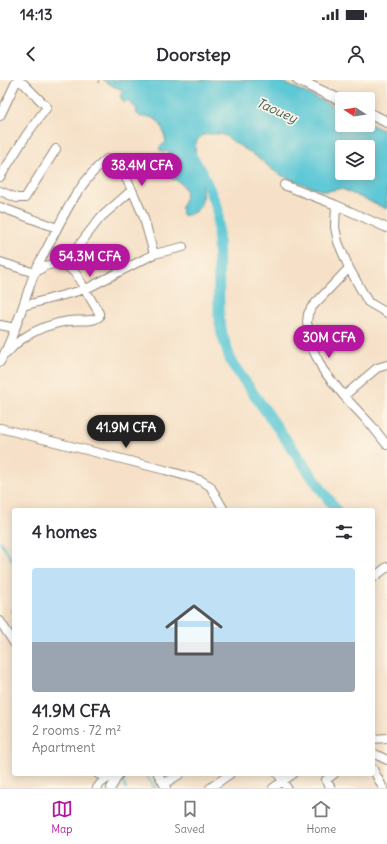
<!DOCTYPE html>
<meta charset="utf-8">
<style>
body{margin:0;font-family:Delius,sans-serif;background:#f2f2f3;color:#2b2b33;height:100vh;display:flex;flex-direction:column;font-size:15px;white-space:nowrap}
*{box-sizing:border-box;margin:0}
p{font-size:13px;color:#7c7c81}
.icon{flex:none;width:22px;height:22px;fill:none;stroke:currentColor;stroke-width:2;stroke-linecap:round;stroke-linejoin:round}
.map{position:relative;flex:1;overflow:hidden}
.side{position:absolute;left:12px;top:428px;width:363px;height:268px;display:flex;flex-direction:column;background:#fff;border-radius:4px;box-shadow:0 2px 10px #0003}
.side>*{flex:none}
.needle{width:26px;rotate:282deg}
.buttons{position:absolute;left:335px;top:12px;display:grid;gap:8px}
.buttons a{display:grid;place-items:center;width:40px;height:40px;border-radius:4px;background:#fff;box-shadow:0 2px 10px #0003;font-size:20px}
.price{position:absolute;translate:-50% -34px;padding:0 9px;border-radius:14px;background:#b5179e;color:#fff;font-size:13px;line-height:26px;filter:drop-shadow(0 1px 2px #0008)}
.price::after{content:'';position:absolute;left:50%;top:24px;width:12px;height:9px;margin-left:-6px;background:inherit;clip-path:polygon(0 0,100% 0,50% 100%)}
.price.selected{background:#222;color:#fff}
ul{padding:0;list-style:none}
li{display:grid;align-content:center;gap:8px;height:212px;padding:0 20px}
li span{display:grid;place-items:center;height:124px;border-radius:4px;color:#555}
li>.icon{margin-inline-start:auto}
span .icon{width:72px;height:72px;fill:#fffc;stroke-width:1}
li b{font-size:17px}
h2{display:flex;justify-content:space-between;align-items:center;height:48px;padding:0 20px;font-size:17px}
.status{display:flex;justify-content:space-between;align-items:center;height:28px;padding:0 20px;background:#fff;direction:ltr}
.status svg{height:11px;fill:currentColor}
header{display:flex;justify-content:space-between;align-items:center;height:52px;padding:0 20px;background:#fff;font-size:18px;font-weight:800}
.tabs{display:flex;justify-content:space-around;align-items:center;height:56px;border-top:1px solid #e1e1e2;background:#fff;font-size:11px;color:#7c7c81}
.tabs a{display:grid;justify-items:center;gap:2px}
.tabs .selected{color:#b5179e}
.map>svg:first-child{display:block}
.water{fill:#5dc8d6;stroke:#447a80;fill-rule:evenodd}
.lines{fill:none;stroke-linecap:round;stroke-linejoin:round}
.stream{stroke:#5dc8d6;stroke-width:2}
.river{stroke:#5dc8d6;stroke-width:11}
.minor-casing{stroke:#90867a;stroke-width:10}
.major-casing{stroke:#90867a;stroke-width:12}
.path{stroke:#90867a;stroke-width:1;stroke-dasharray:3 3;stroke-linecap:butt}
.minor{stroke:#fff;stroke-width:8}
.major{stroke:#fff;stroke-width:10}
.labels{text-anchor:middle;stroke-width:3.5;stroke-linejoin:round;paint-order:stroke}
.water-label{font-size:13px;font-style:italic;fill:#3a5a5e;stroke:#fcf5e5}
</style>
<div class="status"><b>14:13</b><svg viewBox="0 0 49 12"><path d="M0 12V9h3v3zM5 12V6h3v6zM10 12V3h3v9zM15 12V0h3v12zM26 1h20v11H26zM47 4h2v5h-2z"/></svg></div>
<header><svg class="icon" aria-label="back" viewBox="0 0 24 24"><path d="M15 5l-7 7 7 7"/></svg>Doorstep<svg class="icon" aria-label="person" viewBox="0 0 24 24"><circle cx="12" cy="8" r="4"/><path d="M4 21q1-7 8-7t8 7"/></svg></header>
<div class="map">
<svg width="387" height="708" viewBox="0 0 387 708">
<rect width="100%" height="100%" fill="#fcf5e5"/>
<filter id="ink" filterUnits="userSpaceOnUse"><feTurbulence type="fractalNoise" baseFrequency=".025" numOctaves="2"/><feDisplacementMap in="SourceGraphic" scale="8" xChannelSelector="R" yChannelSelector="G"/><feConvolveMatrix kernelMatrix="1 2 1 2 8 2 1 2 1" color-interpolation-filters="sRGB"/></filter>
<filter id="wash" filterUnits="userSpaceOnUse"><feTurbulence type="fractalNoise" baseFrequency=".012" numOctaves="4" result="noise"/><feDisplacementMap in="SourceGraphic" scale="16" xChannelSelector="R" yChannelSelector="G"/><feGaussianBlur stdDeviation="0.9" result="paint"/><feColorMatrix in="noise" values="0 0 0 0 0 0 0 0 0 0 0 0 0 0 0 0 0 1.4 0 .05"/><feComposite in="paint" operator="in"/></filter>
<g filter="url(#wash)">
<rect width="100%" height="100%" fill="#f6e1c8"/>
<path class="water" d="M 103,0 L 278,0 L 342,30 L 342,45 L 368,45 L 368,43 L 387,52 L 387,129 L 342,109 C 336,108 330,112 324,111 C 312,108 293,100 281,95 C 272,91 264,82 257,77 C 249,71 241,67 234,62 C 231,60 227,56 223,55 C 219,53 213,54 208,54 C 176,58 217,115 196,131 C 191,134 187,136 182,135 C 179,126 188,118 185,109 C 182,100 171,101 168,93 L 172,86 L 171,83 L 164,82 L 164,79 L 168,77 L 169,73 L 168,71 L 163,72 L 160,70 L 159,68 L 166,62 C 163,47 159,34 141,37 L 136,33 L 137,29 L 127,20 L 124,23 L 120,16 L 123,10 L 113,6 ZM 342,67 L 368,67 L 368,93 L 342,93 Z"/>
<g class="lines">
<path class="stream" d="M 0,461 L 14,483
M 12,530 L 14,533
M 145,694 L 155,708
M 122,701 L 126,708"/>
<path class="river" d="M 189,73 L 202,92 L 218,130 L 219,236 L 222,254 L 231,282 L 336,430"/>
</g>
</g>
<g filter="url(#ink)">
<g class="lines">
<defs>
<path id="minor" d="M 0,36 L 17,0
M 0,97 L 27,54 L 47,27 L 24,4 L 17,0
M 284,105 L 336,125 L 387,148
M 0,111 L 17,118 L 25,118 L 56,69
M 336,125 L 335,147 L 338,162 L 349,188 L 368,222 L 387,233
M 0,127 L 57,148
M 0,182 L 35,193 L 45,186 L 62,182 L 70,177 L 100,138 L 132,110
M 349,188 L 311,228 L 308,234 L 307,243 L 309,250 L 308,257 L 312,268 L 323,290 L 344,316 L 372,346 L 387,365
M 23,226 L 86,209 L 154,174 L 183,167
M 0,245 L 15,248
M 6,274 C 11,269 16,263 22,259 C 35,250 53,243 69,241 C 78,239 91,243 99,237 L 99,233 L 76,194 L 62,182
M 0,282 C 15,255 23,224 34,194 C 38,184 44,174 49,164 C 64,135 80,100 107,79 L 119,85 L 132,110 L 143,135 L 154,174
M 344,316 L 377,288 L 387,285
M 0,348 L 165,390 L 200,400 L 210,406 L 224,430
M 373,498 L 387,487
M 0,541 L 14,563
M 373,659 L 387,658
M 373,673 L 387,680
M 373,689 L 383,708
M 98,694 L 107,698
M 158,694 L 166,708
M 278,694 L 287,708
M 164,704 L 180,694
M 97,708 L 101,703 L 114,694
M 111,708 L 119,694
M 210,708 L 230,694
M 273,708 L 293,694
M 331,708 L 326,700 L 334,694"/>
<path id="major" d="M 298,0 L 342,21
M 368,33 L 387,42"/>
</defs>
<use href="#minor" class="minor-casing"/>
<use href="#major" class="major-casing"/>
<path class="path" d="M 98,3 L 99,0"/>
<use href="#minor" class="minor"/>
<use href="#major" class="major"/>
</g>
</g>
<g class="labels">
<g class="water-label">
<text transform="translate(277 30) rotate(24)" y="5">Taouey</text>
</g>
</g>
</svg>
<div class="buttons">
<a><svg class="needle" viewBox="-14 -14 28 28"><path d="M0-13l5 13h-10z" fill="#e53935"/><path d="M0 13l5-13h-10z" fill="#7c7c81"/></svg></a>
<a><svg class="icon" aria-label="layers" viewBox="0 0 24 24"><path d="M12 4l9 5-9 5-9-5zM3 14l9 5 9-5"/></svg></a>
</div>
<b class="price" style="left:142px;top:107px">38.4M CFA</b>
<b class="price" style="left:90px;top:198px">54.3M CFA</b>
<b class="price" style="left:329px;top:279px">30M CFA</b>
<b class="price selected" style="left:126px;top:369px">41.9M CFA</b>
<section class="side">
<h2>4 homes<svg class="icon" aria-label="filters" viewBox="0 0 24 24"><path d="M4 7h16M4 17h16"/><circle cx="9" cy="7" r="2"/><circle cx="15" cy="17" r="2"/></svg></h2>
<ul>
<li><span style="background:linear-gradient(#bfe0f5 60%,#9aa5b1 0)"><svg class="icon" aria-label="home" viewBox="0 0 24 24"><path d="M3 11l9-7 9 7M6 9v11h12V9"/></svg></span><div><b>41.9M CFA</b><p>2 rooms · 72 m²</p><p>Apartment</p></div></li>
</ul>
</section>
</div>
<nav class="tabs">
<a class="selected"><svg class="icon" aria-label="map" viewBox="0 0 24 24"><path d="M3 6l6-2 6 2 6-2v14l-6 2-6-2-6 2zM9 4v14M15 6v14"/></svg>Map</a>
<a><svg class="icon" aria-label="saved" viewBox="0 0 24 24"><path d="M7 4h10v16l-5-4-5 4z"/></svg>Saved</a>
<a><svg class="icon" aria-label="home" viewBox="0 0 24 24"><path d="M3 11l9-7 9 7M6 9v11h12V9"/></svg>Home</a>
</nav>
